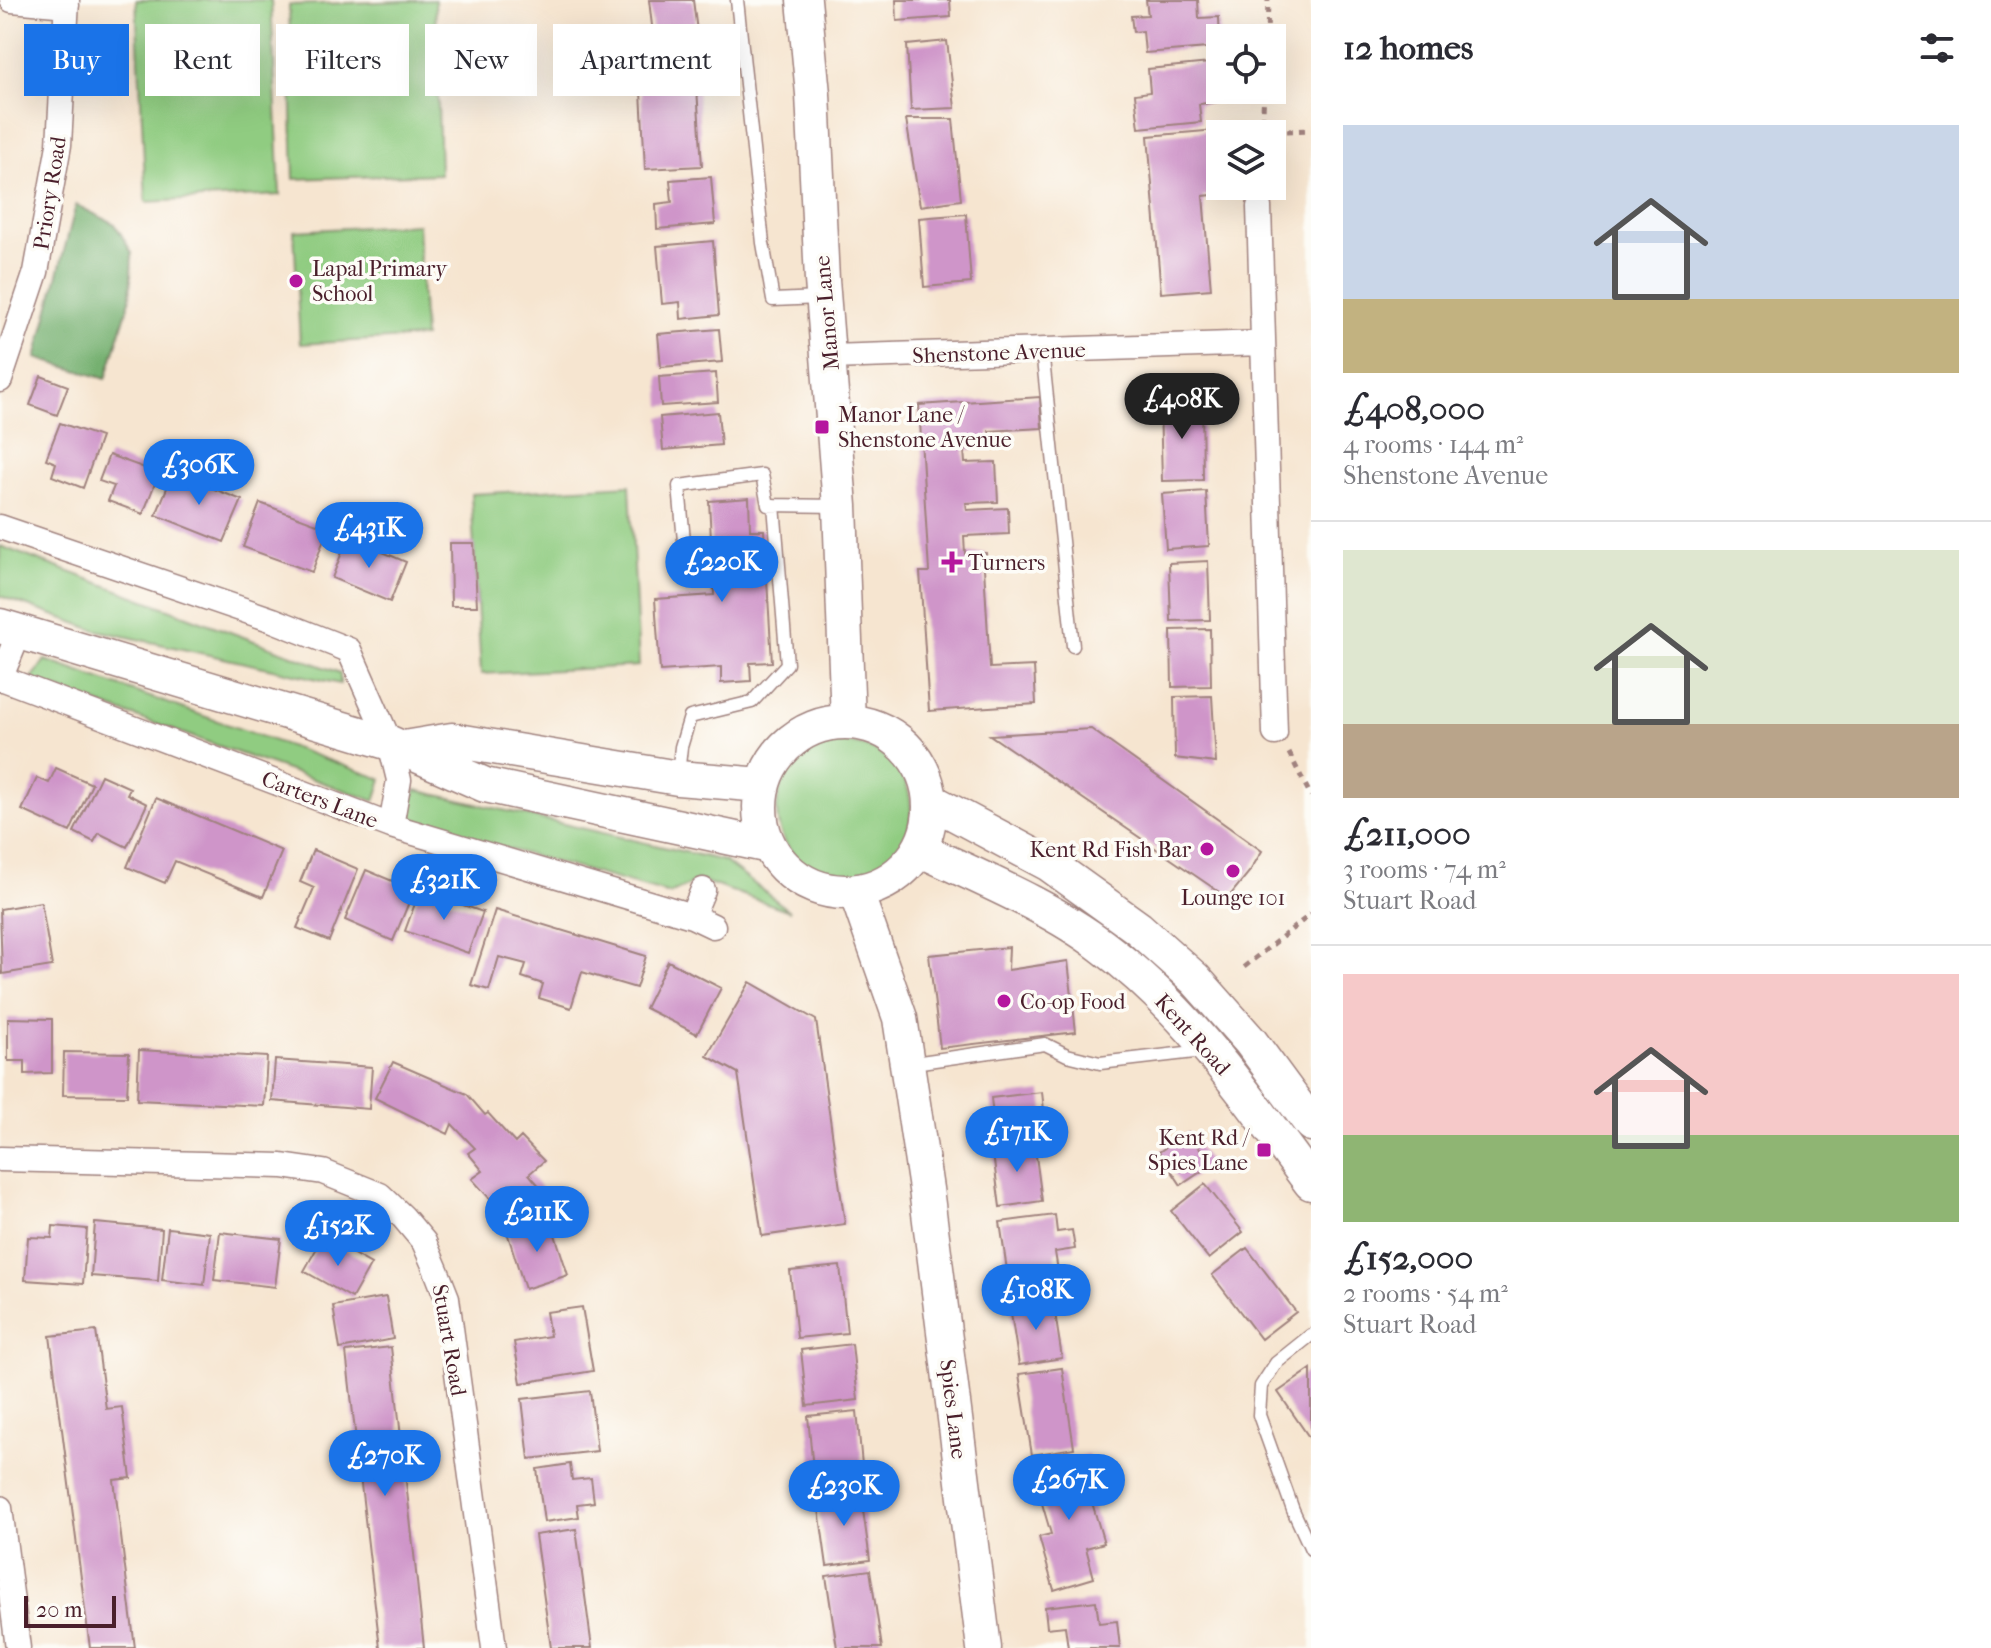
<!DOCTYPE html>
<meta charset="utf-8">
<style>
body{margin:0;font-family:"IM FELL French Canon",serif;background:#f7f7f7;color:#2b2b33;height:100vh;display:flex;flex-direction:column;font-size:30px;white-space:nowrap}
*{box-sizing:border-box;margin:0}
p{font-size:26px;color:#7c7c81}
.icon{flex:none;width:44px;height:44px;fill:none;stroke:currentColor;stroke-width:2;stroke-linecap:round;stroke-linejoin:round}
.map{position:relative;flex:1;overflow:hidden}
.side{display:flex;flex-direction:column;background:#fff;width:680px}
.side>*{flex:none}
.hud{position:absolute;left:24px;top:24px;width:760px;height:72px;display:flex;gap:16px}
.tools{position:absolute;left:1206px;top:24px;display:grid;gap:16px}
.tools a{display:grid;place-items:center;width:80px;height:80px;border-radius:0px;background:#fff;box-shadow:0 8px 32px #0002;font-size:40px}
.scale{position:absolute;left:24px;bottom:20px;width:92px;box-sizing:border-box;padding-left:8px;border:4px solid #4a1f2b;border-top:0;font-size:22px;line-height:28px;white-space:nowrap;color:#4a1f2b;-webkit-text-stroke:6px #fdfcf7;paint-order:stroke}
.price{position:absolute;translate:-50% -68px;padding:0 18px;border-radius:28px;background:#1a73e8;color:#fff;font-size:26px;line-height:52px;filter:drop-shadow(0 2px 4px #0008)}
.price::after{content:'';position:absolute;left:50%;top:48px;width:24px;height:18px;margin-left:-12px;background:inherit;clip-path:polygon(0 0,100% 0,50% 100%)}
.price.active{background:#222;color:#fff}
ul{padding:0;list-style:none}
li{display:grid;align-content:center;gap:16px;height:424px;padding:0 32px}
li+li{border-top:2px solid #e1e1e2}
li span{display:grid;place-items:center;height:248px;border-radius:0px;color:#555}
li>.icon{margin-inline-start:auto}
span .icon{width:144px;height:144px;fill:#fffc;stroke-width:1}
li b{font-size:34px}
h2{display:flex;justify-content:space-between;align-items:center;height:96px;padding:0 32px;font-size:34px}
.pill{padding:0 28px;border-radius:0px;background:#fff;box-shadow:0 8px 32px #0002;font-size:28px;line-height:72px}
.pill.active{background:#1a73e8;color:#fff}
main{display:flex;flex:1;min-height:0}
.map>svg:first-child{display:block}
.green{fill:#90cc81;stroke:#6d7656;stroke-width:2}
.forest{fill:#74b06f;stroke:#5f684d;stroke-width:2}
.building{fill:#cf95c9}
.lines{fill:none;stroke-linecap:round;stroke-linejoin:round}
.lane-casing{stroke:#a0827e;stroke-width:15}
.street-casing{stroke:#a0827e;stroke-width:27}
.secondary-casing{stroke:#a0827e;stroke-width:37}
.path{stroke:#a0827e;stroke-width:5;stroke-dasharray:6 6;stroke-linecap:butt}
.lane{stroke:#fff;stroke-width:12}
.street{stroke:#fff;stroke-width:24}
.secondary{stroke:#fff;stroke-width:34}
.poi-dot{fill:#b5179e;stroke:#fdfcf7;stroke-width:3}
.labels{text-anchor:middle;stroke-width:7;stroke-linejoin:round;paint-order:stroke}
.street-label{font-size:22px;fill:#4a1f2b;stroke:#fdfcf7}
.poi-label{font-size:22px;fill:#4a1f2b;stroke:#fdfcf7;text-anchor:start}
</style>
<main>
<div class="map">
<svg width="1311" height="1648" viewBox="0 0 1311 1648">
<rect width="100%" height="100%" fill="#fdfcf7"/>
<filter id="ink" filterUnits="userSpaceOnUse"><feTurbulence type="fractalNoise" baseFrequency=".0125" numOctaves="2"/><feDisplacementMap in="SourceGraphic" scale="16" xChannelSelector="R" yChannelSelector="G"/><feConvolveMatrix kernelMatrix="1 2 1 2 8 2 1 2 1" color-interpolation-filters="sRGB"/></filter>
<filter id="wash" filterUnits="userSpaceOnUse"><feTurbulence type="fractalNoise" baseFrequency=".006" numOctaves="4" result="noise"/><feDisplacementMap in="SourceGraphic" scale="32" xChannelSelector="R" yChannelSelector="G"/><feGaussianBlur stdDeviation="1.8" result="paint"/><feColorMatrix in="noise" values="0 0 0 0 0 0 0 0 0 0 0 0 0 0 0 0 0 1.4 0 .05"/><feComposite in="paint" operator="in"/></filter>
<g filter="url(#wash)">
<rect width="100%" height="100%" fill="#f6e5d0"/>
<path class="green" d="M 136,0 L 271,0 L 280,195 L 146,202 Z
M 435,0 L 440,174 L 294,179 L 289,5 Z
M 418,224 L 424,337 L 300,344 L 294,231 Z
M 630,485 L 639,666 L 481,674 L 471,494 Z
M 0,546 L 340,673 L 340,684 L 92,629 L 0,596 Z
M 45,660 L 382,779 L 375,801 L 31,680 Z
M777 810a67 67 0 1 1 134 0a67 67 0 1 1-134 0Z
M 416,790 L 724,861 L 790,911 L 699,880 L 670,894 L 404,820 Z"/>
<path class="forest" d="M 76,205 L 115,224 L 132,253 L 130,300 L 106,379 L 36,358 Z"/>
<g id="blocks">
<path class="building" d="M 649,0 L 693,0 L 702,70 L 640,78 L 637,46 L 654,43 Z
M 896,0 L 950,0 L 951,17 L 897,21 Z
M 1146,0 L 1198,0 L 1199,18 L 1219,17 L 1220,47 L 1145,53 L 1143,31 L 1133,32 L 1131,16 L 1148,15 Z
M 947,41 L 955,108 L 911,110 L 907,45 Z
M 1220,62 L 1220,90 L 1227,90 L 1228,101 L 1199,104 L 1201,122 L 1139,128 L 1135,94 L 1150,92 L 1148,69 Z
M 697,88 L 702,166 L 645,169 L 641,91 Z
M 906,119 L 953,119 L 961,200 L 920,206 Z
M 1228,129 L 1228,134 L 1220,134 L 1220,186 L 1232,186 L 1233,193 L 1203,196 L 1211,289 L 1161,293 L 1148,136 Z
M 711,177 L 715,224 L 657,229 L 656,204 L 672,202 L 670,180 Z
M 966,214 L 971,283 L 924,287 L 919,218 Z
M 713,241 L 719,315 L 681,319 L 680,302 L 662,304 L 657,246 Z
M 719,329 L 722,362 L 661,367 L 658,334 Z
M 716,373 L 718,402 L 661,406 L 659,377 Z
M 41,376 L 68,386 L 57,415 L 30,405 Z
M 1040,397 L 1042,428 L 989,431 L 989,448 L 964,450 L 965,463 L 996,462 L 998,502 L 966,503 L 967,510 L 1008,508 L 1009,534 L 964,536 L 965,554 L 986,553 L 987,568 L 984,568 L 990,668 L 1034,666 L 1036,704 L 929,711 L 920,572 L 929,572 L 919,405 Z
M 1202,402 L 1203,480 L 1162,481 L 1160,403 Z
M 718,412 L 721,445 L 663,450 L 660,417 Z
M 60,423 L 101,437 L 83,488 L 52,476 L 56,463 L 46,459 Z
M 109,455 L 159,473 L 143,514 L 108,501 L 114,486 L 99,481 Z
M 173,473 L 242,500 L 224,542 L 156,515 Z
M 1206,491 L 1209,546 L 1166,549 L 1162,494 Z
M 749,498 L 750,530 L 764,530 L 772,662 L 750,663 L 751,681 L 721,683 L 721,667 L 660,671 L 655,599 L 714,595 L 709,501 Z
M 260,503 L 328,528 L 312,572 L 243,547 Z
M 348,537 L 406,562 L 390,602 L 332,578 Z
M 450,543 L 474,543 L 477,606 L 451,606 Z
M 1208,561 L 1210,620 L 1171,621 L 1169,563 Z
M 1210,629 L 1211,686 L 1172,687 L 1171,630 Z
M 1212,696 L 1216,763 L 1175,758 L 1174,697 Z
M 1091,729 L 1262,851 L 1250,871 L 1228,898 L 990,735 Z
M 56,768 L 92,784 L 70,832 L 22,810 L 37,778 L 49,783 Z
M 101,775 L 130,788 L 127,794 L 147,804 L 127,847 L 99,833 L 94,842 L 74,832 Z
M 156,798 L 282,851 L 263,897 L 175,861 L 165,883 L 127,867 Z
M 313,850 L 358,869 L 329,941 L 297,928 L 314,888 L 300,882 Z
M 366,870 L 414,890 L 393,941 L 345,920 Z
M 420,890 L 483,912 L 468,953 L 405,931 Z
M 41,902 L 52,966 L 2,974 L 0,909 Z
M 495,910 L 646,956 L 636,988 L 582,972 L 571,1008 L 539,998 L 543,984 L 522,977 L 526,964 L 499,957 L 489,990 L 471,985 Z
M 1009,947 L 1008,970 L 1068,961 L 1076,1032 L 940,1048 L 929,955 Z
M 668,961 L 721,988 L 697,1034 L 645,1008 Z
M 750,982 L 816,1020 L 845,1224 L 762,1236 L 738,1073 L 707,1056 Z
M 8,1018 L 52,1019 L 52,1073 L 25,1074 L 25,1061 L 8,1061 Z
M 139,1050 L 267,1057 L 264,1106 L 137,1100 Z
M 64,1052 L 129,1053 L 127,1096 L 63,1095 Z
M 275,1060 L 372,1067 L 369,1109 L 272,1101 Z
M 393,1062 L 467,1094 L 485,1115 L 488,1113 L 515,1143 L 521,1137 L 544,1161 L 529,1174 L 547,1195 L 521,1209 L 504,1191 L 492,1201 L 472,1179 L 483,1171 L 468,1153 L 475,1148 L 452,1124 L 448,1134 L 375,1098 Z
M 1042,1092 L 1046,1128 L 984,1135 L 982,1118 L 993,1116 L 991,1098 Z
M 1188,1132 L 1211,1165 L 1181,1185 L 1159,1152 Z
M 1034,1141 L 1042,1201 L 1000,1207 L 992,1146 Z
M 1205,1184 L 1243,1232 L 1209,1259 L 1171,1211 Z
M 1055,1215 L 1057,1232 L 1072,1230 L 1075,1249 L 1055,1252 L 1059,1277 L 1009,1284 L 1000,1222 Z
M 550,1219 L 568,1275 L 525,1289 L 507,1232 Z
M 95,1223 L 162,1229 L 158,1281 L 91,1276 Z
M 53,1226 L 87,1229 L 83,1284 L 25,1280 L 28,1237 L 52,1238 Z
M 168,1228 L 210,1233 L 204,1285 L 162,1280 Z
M 220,1232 L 281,1239 L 275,1287 L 214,1280 Z
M 323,1237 L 371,1264 L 352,1298 L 304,1271 Z
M 1247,1248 L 1296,1312 L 1261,1339 L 1212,1275 Z
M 840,1266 L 847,1333 L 797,1338 L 790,1271 Z
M 386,1297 L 393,1339 L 340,1349 L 333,1306 Z
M 1053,1300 L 1062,1358 L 1019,1365 L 1010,1307 Z
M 582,1307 L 593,1371 L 521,1383 L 514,1342 L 550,1336 L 546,1312 Z
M 96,1331 L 106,1409 L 122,1407 L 131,1478 L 114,1480 L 135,1648 L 90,1648 L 50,1336 Z
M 852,1344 L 858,1400 L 807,1406 L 801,1350 Z
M 391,1347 L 415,1563 L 424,1648 L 380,1648 L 362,1493 L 346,1352 Z
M 1062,1368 L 1074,1448 L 1032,1455 L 1019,1374 Z
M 1311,1369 L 1311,1440 L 1278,1392 Z
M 590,1391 L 597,1451 L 529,1459 L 522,1399 Z
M 857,1411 L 863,1476 L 814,1481 L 808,1416 Z
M 1088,1454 L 1092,1469 L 1083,1472 L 1104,1543 L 1086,1548 L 1094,1578 L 1054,1590 L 1039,1537 L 1051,1534 L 1036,1483 L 1050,1479 L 1046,1466 Z
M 570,1464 L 572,1480 L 591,1478 L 594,1502 L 577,1504 L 579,1517 L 544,1522 L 537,1469 Z
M 860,1489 L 870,1560 L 827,1566 L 817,1495 Z
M 576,1529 L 592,1648 L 551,1648 L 535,1535 Z
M 870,1570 L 882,1648 L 837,1648 L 826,1576 Z
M 1096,1601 L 1099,1623 L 1117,1621 L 1120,1648 L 1068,1648 L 1065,1626 L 1047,1628 L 1045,1607 Z"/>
</g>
</g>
<g filter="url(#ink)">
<use href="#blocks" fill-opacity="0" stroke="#a0827e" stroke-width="2"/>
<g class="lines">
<defs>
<path id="lane" d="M 737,0 L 763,243 L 773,300 L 820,298
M 1042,350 L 1073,646
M 687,574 L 679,486 L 762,475 L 768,505 L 838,506
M 678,774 L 681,747 L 690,717 L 752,702 L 787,664 L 774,505
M 907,1064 L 1045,1044 L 1067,1055 L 1100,1063 L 1203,1051
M 1311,1335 L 1276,1363 L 1261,1386 L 1259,1415 L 1293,1510 L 1311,1549"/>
<path id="street" d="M 12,0 L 67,5
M 1259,207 L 1275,733
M 830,357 L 1263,343
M 0,380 L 36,272 L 59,145 L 67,0
M 0,527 L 273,620 L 349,650 L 390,743 L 399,780 L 391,826
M 1,678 L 391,826 L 692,916 L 713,926
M 0,679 L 19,633
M 692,916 L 703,890
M 0,1159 L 282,1166 L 323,1172 L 380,1195 L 403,1217 L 424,1242 L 436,1270 L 447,1298 L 494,1648
M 0,1508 L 18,1648"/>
<path id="secondary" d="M 804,0 L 813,94 L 822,280 L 840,506 L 848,722
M 0,626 L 390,743 L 485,785 L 769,846
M760 807a85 85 0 1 1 170 0a85 85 0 1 1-170 0Z
M 404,748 L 452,740 L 678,778 L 762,785
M 931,801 L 1049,864 L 1138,928 L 1195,979 L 1250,1041 L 1311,1124
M 919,849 C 978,877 1051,907 1102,946 C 1188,1010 1248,1098 1311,1183
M 856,892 L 900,1018 L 926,1189 L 984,1648"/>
</defs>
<use href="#lane" class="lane-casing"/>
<use href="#street" class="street-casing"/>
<use href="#secondary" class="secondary-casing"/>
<path class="path" d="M 1267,38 L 1268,0
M 1263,132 L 1311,130
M 1262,133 L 1264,90
M 1289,753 L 1311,796
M 1244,967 L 1311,914"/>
<use href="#lane" class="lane"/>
<use href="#street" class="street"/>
<use href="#secondary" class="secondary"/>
</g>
</g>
<g class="poi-dot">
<circle cx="296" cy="281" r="8"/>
<rect x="814" y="419" width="16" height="16" rx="4"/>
<path d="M948 550h8v8h8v8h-8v8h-8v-8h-8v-8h8z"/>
<circle cx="1207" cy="849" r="8"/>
<circle cx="1233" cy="871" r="8"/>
<circle cx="1004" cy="1001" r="8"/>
<rect x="1256" y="1142" width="16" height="16" rx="4"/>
</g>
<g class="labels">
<g class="street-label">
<text transform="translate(49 193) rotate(-81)" y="8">Priory Road</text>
<text transform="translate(826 313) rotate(-95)" y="8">Manor Lane</text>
<text transform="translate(999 352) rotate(-2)" y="8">Shenstone Avenue</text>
<text transform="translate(320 799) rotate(21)" y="8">Carters Lane</text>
<text transform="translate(1193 1034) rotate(48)" y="8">Kent Road</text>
<text transform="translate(450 1340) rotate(80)" y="8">Stuart Road</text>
<text transform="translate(954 1409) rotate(83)" y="8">Spies Lane</text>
</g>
<g class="poi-label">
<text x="312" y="276">Lapal Primary<tspan x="312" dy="25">School</tspan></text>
<text x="838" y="422">Manor Lane /<tspan x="838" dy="25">Shenstone Avenue</tspan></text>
<text x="968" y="570">Turners</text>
<text x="1191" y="857" text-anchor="end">Kent Rd Fish Bar</text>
<text x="1233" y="905" text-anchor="middle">Lounge 101</text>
<text x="1020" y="1009">Co-op Food</text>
<text x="1248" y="1145" text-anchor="end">Kent Rd /<tspan x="1248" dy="25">Spies Lane</tspan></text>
</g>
</g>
</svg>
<div class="tools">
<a><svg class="icon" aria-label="locate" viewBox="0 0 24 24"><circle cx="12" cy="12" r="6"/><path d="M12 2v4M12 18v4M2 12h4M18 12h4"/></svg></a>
<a><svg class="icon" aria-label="layers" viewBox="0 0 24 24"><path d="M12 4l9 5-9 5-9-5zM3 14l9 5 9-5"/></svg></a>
</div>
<div class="scale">20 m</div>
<b class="price active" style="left:1182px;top:441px">£408K</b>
<b class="price" style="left:199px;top:507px">£306K</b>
<b class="price" style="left:369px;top:570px">£431K</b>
<b class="price" style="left:722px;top:604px">£220K</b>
<b class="price" style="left:444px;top:922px">£321K</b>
<b class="price" style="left:1017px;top:1174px">£171K</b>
<b class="price" style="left:537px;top:1254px">£211K</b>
<b class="price" style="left:338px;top:1268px">£152K</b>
<b class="price" style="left:1036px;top:1332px">£108K</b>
<b class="price" style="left:385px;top:1498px">£270K</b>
<b class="price" style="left:1069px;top:1522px">£267K</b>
<b class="price" style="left:844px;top:1528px">£230K</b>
<div class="hud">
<a class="pill active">Buy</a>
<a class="pill">Rent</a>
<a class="pill">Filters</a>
<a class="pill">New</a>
<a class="pill">Apartment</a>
</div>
</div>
<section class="side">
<h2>12 homes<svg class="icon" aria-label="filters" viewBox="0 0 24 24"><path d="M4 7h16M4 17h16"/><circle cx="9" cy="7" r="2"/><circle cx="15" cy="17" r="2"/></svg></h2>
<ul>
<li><span style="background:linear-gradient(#c9d6e8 70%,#c2b280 0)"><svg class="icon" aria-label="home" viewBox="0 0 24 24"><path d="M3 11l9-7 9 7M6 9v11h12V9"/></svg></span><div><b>£408,000</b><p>4 rooms · 144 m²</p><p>Shenstone Avenue</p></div></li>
<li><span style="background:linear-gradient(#dfe7d0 70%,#b9a48a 0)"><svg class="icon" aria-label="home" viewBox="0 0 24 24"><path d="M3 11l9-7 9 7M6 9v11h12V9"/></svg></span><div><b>£211,000</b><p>3 rooms · 74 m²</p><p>Stuart Road</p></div></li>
<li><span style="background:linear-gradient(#f6c9c9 65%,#8fb573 0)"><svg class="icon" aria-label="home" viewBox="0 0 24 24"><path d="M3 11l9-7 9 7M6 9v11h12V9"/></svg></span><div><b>£152,000</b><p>2 rooms · 54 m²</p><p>Stuart Road</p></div></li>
</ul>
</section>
</main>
